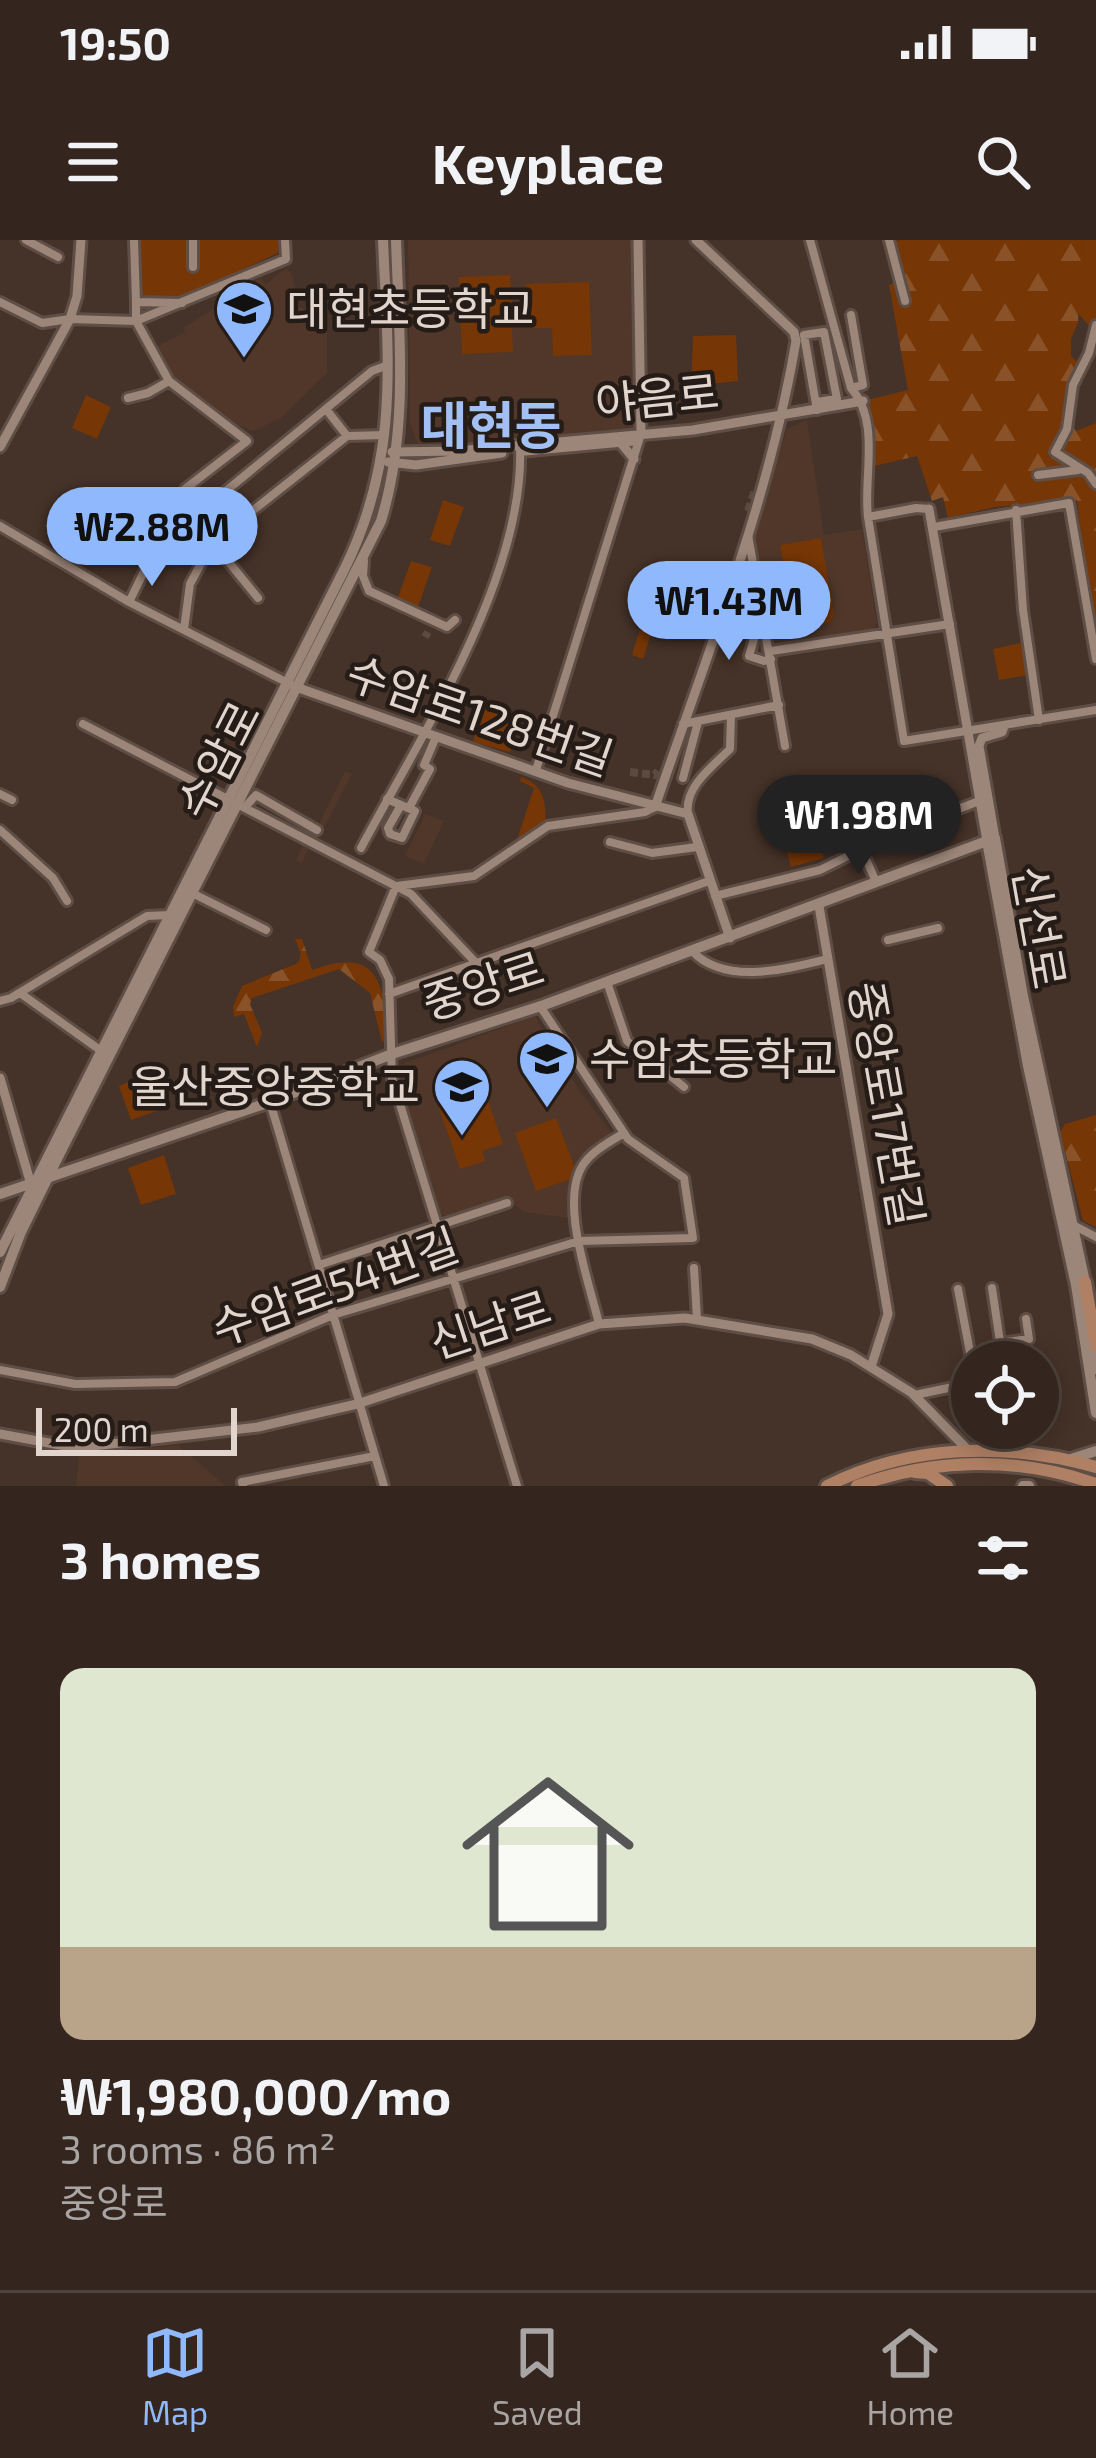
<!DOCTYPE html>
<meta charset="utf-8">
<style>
body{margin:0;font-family:"Exo 2","Noto Sans KR",sans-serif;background:#3c2e27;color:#f1f3f6;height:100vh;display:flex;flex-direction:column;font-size:45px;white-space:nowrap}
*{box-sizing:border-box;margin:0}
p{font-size:39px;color:#a9a5a4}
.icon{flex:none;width:66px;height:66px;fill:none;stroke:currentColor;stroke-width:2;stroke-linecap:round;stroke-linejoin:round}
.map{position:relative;height:1246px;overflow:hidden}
.details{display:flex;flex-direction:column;background:#34261e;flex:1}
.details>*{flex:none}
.controls{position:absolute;left:951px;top:1101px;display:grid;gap:24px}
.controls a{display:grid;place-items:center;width:108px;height:108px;border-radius:50%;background:#34261e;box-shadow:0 6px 30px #0003,0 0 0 3px #4e433c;font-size:60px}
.scale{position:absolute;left:36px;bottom:30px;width:201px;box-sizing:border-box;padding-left:12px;border:6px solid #e1d5ce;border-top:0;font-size:33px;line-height:42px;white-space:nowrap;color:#e1d5ce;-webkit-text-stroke:9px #251c17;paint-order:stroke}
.price{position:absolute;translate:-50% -102px;padding:0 27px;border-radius:42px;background:#90b8fd;color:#111;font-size:39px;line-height:78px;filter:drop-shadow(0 3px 6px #0008)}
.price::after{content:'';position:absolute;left:50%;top:72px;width:36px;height:27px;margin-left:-18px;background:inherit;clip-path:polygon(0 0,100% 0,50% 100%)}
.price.selected{background:#222;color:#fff}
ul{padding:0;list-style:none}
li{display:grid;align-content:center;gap:24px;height:636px;padding:0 60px}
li+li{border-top:3px solid #4e433c}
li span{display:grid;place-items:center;height:372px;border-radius:24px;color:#555}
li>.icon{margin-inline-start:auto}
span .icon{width:216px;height:216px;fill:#fffc;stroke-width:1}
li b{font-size:51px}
h2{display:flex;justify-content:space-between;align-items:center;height:144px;padding:0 60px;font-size:51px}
.status{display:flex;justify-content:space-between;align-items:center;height:84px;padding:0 60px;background:#34261e;direction:ltr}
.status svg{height:33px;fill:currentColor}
header{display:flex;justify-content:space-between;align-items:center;height:156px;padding:0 60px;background:#34261e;font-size:54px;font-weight:700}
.dock{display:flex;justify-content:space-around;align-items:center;height:168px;border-top:3px solid #4e433c;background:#34261e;font-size:33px;color:#a9a5a4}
.dock a{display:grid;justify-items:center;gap:6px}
.dock .selected{color:#90b8fd}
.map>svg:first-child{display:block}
.built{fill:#503729}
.forest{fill:url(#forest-firs)}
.park{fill:#763605}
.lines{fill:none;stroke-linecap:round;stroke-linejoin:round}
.minor-tunnel{stroke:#5c4a41;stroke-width:8;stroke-dasharray:8 4;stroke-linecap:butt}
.minor-casing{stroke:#5e4e45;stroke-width:14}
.tertiary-casing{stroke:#5e4e45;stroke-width:15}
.secondary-casing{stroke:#5e4e45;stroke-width:16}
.primary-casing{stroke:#5e4e45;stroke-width:18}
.minor{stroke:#9c8579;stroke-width:8}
.tertiary{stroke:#9c8579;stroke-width:9}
.secondary{stroke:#9c8579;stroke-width:10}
.primary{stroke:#b08065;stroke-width:12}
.labels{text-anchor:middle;stroke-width:9;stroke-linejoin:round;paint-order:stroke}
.poi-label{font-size:45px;fill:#e1d5ce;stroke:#251c17;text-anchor:start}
.street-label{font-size:45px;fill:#e1d5ce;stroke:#251c17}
.quarter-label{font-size:51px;font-weight:bold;fill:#a2c0f4;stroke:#251c17}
</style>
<div class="status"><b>19:50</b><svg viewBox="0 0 49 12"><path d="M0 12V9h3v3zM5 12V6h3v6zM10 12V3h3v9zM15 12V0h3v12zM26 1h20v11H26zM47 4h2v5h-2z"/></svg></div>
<header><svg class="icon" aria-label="menu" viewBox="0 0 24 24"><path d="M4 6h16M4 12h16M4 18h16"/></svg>Keyplace<svg class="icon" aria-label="search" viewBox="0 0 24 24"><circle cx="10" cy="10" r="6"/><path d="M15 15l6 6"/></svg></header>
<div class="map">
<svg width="1096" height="1246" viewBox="0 0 1096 1246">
<defs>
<pattern id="forest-firs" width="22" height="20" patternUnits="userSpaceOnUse" patternTransform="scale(3)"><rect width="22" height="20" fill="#763605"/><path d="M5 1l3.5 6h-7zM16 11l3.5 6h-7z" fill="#895228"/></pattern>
</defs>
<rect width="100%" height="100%" fill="#453228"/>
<path class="built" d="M 408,0 L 633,0 L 636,186 L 629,192 L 419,207 L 410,183 Z
M 286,28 L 292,35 L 299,67 L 323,76 L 327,86 L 327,133 L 281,178 L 253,191 L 229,181 L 170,136 L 156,107 L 185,92 L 184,87 L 229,60 L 234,63 L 246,47 L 260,38 L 266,44 Z
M 807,180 L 824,295 L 862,289 L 877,383 L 872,389 L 776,407 L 771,403 L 752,298 L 787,189 Z
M 345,531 L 352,534 L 317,601 L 391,641 L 455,638 L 455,645 L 401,651 L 396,654 L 389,668 L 383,666 L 390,646 L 310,606 L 302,623 L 296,620 L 304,602 L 273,578 L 311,597 L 313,591 L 293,576 L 296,571 L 318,586 Z
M 425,574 L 444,581 L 424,624 L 405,616 Z
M 535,776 L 579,850 L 610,890 L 610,896 L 580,922 L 568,978 L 524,972 L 505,958 L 446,976 L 439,972 L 397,837 L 397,826 Z
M 178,1205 L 226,1246 L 76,1246 L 79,1214 Z"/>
<path class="forest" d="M 899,0 L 1082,0 L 1078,82 L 1071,99 L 1071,116 L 1082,126 L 1077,146 L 1065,163 L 1074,165 L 1069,177 L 1076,191 L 1096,183 L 1096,411 L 1077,260 L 995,267 L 948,278 L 943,257 L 932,261 L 917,216 L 870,227 L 863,161 L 908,150 L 889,45 L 899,41 L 892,3 Z
M 295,699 L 302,699 L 312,730 C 378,705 385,743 387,799 L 382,802 L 370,753 L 339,729 L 252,758 L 250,764 L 262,793 L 257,807 L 244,774 L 234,777 L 233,767 L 242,746 L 298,723 L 301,714 Z
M 1096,875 L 1096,987 L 1083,981 L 1060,892 L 1065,884 Z"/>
<path class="park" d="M 135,0 L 278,0 L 278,13 L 185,56 L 137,58 Z
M 1082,0 L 1096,0 L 1096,94 L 1077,72 Z
M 510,35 L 513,112 L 462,114 L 459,37 Z
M 589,42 L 592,115 L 553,116 L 552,88 L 527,88 L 526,44 Z
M 736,95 L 738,141 L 691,146 L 693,96 Z
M 86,155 L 111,167 L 97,199 L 72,188 Z
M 443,260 L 464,267 L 450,306 L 430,300 Z
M 821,298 L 834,375 L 830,382 L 803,388 L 793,382 L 780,305 Z
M 411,321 L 432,327 L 418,367 L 397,360 Z
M 646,369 L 658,372 L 643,419 L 632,415 Z
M 1025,402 L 1029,435 L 999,440 L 993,409 Z
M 483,465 L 520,474 L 510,512 L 473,502 Z
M 521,537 C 543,544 547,562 545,583 L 516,603 L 534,548 L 520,541 Z
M 816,585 L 824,618 L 791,627 L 782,594 Z
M 477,829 L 503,904 L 482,911 L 485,921 L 460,929 L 431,845 Z
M 149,833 L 162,869 L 131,880 L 119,846 Z
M 556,878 L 574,925 L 571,939 L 536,951 L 515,893 Z
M 164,915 L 176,954 L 141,965 L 128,928 Z"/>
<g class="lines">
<path class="minor-tunnel" d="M 748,271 L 755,250
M 425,397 L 428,392
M 630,532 L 655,535 L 658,531"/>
<defs>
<path id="minor" d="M 26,0 L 58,17
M 134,0 L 136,62
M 193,0 L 193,27
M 810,0 L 851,148 C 881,182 863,236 868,277 L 904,501 L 1096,470
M 889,0 L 905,61
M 0,62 L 42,83 L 70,79 L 136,81 L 286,19 L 285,0
M 851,75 L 863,145 L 851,148
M 1096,85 L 1089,113 L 1073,145 L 1067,189 L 1055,212 L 1088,233 L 1096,244
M 128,158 L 148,153 L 169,141
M 816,162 L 837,159 L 824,92 L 804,95 L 817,170
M 326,169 L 347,196
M 1038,235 L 1078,230
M 179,261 L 258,358
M 1016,270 L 1023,370 L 1039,480
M 868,277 L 916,268 L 929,269
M 193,278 L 372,131 L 388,125
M 0,286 L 129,362 L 286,442
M 934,287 L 1069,263 L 1096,419
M 748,295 L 785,506
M 364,321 L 363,336 L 369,351 L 447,387 L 455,380
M 129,362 L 185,249 L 247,201 L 169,141 L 136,81 L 136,62 L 182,63
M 762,372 L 749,416 L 764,421 L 771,419
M 184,389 L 190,344 L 212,303 L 347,196 L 385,195
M 771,411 L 950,384
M 83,484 L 411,654 L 477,724
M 683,484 L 779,465
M 536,530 L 641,194
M 683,538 L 698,482
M 0,554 L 12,560
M 387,559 L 401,565 L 388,588 L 390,594 L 402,598 L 415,571 L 401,565
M 245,567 L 256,555 L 317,590
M 409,568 L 430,529 L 424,525 L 436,497
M 688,574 C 684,547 712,527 730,509 L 731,475
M 0,590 L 53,638 L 67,661
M 610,602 L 652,613 L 697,607
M 361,608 C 421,496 525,336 520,207
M 862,610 L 876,642
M 396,646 L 369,712 L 380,720 L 389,739 L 392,838 L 517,1246
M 397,646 L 474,636 L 548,586 L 645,572 L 655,567
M 192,653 L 266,690
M 715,656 L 820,630 L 884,598 L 979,561
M 888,700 L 938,688
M 692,711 C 725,746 787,729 828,719
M 607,742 L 627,801 L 684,847
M 20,753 L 100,810
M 389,754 L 709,641
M 0,761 L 11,758 L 147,676 L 169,675
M 270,862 L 384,1246
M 1073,985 L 1096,997
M 319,1025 L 507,963
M 694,1028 L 697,1079
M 992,1048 L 1003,1122
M 958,1049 L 972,1123
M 599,1084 C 590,1044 557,958 585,922 C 594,910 611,901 624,893
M 1000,1103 L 1029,1099 L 1026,1079
M 978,1122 L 1003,1119
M 0,1130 L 75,1144 L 175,1142 L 333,1075 L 579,1001 L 693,998 L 684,938 L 628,899 L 540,766
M 915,1155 L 972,1143
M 998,1210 L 1012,1188
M 243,1246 L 242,1242 L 375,1216"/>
<path id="tertiary" d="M 638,0 L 641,194
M 620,202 L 634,219
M 0,207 L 70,79 L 77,56 L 81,0
M 525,211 L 634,201
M 392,212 L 457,211 L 693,190 L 863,161
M 388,222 L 416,225 L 502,213
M 929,269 L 987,601
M 293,446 L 568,543 L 688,574 L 730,698
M 655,567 C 707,414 769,261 796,101 L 794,92 L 696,0
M 995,598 L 979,506 L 982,498 L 1002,492 L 1004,486
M 819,666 L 888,1074 L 871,1127
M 0,838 L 32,948
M 0,1194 L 76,1208 L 258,1187 L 357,1164 L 599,1084 L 685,1078 L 812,1099 L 851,1115 L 912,1153 L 968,1210"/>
<path id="secondary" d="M 995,598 L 1023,756 L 1085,1042
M 0,954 L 270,862 L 392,814 L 544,765 L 987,601 L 1028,826 L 1076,1045 L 1096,1173
M 0,1012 L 345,328 C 400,216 388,120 383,0
M 0,1047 L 21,992 L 59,915 L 381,281 C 409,189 399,95 396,0
M 1091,1100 L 1096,1129
M 1071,1219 L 1096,1211
M 1023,1246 L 1029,1246"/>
<path id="primary" d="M 1085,1042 L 1096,1106
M 915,1232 L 928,1233 L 947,1246
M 827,1246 C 910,1204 1007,1202 1096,1227
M 857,1246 C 934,1218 1018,1216 1096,1244"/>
</defs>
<use href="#minor" class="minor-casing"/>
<use href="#tertiary" class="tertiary-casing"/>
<use href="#secondary" class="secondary-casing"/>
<use href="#primary" class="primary-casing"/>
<use href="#minor" class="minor"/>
<use href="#tertiary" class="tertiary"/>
<use href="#secondary" class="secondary"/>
<use href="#primary" class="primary"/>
</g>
<defs>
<symbol id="school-pin" viewBox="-11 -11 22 30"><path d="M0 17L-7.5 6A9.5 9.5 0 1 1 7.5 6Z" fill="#90b8fd" stroke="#251c17"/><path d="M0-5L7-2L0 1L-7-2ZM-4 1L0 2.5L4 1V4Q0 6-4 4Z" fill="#111"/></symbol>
</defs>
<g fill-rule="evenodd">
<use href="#school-pin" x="211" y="36" width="66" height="90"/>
<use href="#school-pin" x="514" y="786" width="66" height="90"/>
<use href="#school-pin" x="429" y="814" width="66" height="90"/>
</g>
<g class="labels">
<g class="poi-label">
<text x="286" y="85">대현초등학교</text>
<text x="589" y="835">수암초등학교</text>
<text x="420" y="863" text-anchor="end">울산중앙중학교</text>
</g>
<g class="street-label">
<text transform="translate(657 158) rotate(-6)" y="16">야음로</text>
<text transform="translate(480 476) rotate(19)" y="16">수암로128번길</text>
<text transform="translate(219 520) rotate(-63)" y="16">수암로</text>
<text transform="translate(1039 687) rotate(80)" y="16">신선로</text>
<text transform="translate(483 746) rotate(-18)" y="16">중앙로</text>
<text transform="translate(886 864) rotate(80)" y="16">중앙로17번길</text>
<text transform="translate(335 1047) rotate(-20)" y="16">수암로54번길</text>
<text transform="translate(490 1085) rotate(-18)" y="16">신남로</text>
</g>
<g class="quarter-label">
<text x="491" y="204">대현동</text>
</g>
</g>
</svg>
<div class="controls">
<a><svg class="icon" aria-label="locate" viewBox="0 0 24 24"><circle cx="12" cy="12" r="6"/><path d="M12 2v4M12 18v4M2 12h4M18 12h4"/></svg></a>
</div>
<div class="scale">200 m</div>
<b class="price" style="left:152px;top:349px">₩2.88M</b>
<b class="price" style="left:729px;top:423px">₩1.43M</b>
<b class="price selected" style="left:859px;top:637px">₩1.98M</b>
</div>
<section class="details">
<h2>3 homes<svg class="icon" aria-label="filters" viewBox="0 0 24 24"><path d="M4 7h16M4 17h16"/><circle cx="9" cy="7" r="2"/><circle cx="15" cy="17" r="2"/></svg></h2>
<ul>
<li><span style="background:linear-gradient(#dfe7d0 75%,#b9a48a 0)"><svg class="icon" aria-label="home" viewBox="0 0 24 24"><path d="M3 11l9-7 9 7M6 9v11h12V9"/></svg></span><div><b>₩1,980,000/mo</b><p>3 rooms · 86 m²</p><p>중앙로</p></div></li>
</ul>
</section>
<nav class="dock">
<a class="selected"><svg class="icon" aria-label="map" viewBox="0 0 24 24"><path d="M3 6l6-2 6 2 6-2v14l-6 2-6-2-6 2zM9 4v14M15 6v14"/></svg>Map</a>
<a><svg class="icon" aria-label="saved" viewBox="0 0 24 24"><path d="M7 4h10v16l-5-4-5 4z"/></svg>Saved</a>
<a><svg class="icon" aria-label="home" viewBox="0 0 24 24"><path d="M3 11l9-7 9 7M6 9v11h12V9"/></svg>Home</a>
</nav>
